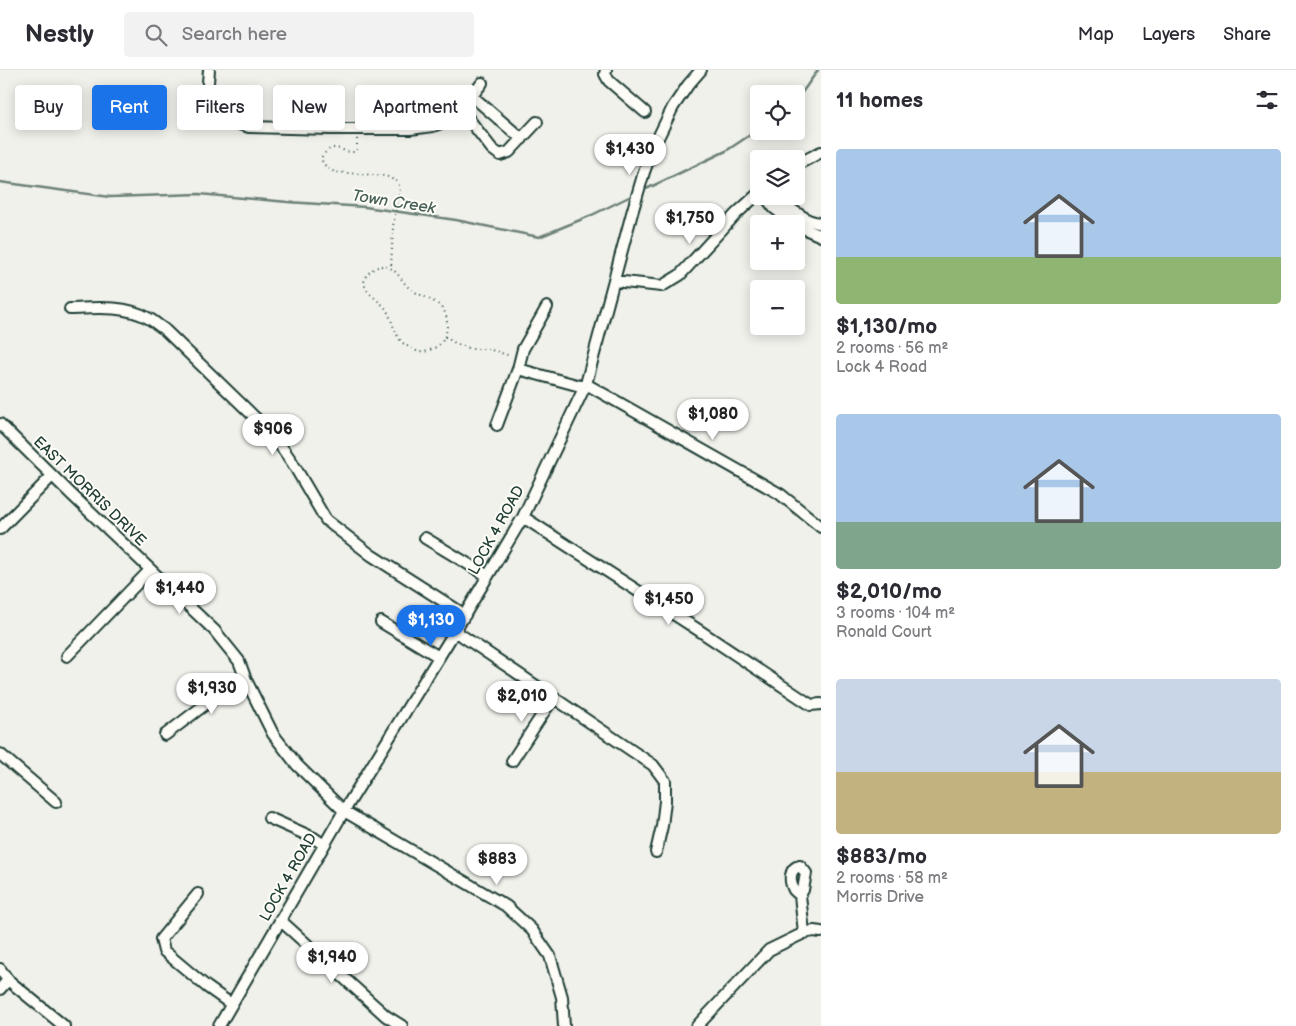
<!DOCTYPE html>
<meta charset="utf-8">
<style>
body{margin:0;font-family:"Balsamiq Sans",sans-serif;background:#f2f2f3;color:#2b2b33;height:100vh;display:flex;flex-direction:column;font-size:19px;white-space:nowrap}
*{box-sizing:border-box;margin:0}
p{font-size:16px;color:#7c7c81}
.icon{flex:none;width:28px;height:28px;fill:none;stroke:currentColor;stroke-width:2;stroke-linecap:round;stroke-linejoin:round}
.map{position:relative;flex:1;overflow:hidden}
.drawer{display:flex;flex-direction:column;background:#fff;width:475px}
.drawer>*{flex:none}
.top-card{position:absolute;left:15px;top:15px;width:475px;height:45px;display:flex;gap:10px}
.buttons{position:absolute;left:750px;top:15px;display:grid;gap:10px}
.buttons a{display:grid;place-items:center;width:55px;height:55px;border-radius:5px;background:#fff;box-shadow:0 2px 12px #0003;font-size:25px}
.price{position:absolute;translate:-50% -42px;padding:0 11px;border-radius:18px;background:#fff;color:#222;font-size:16px;line-height:32px;filter:drop-shadow(0 1px 2px #0008)}
.price::after{content:'';position:absolute;left:50%;top:30px;width:15px;height:11px;margin-left:-8px;background:inherit;clip-path:polygon(0 0,100% 0,50% 100%)}
.price.active{background:#1a73e8;color:#fff}
ul{padding:0;list-style:none}
li{display:grid;align-content:center;gap:10px;height:265px;padding:0 15px}
li span{display:grid;place-items:center;height:155px;border-radius:5px;color:#555}
li>.icon{margin-inline-start:auto}
span .icon{width:90px;height:90px;fill:#fffc;stroke-width:1}
li b{font-size:21px}
h2{display:flex;justify-content:space-between;align-items:center;height:60px;padding:0 15px;font-size:21px}
.chip{padding:0 18px;border-radius:5px;background:#fff;box-shadow:0 2px 12px #0003;font-size:18px;line-height:45px}
.chip.active{background:#1a73e8;color:#fff}
header{display:flex;align-items:center;gap:30px;box-sizing:border-box;height:70px;padding:0 25px;background:#fff;border-bottom:1px solid #e1e1e2}
header strong{font-size:24px}
nav{display:flex;gap:28px;margin-inline-start:auto;font-size:18px}
.search{width:350px;height:45px;background:#f2f2f3;display:flex;align-items:center;gap:12px;box-sizing:border-box;padding:0 18px;border-radius:5px;color:#7c7c81;font-size:19px}
main{display:flex;flex:1;min-height:0}
.map>svg:first-child{display:block}
.lines{fill:none;stroke-linecap:round;stroke-linejoin:round}
.stream{stroke:#6c8077;stroke-width:2.5}
.minor-casing{stroke:#1f3d34;stroke-width:14}
.path{stroke:#1f3d34;stroke-width:2;stroke-dasharray:1 4;stroke-linecap:butt}
.minor{stroke:#fdfcf7;stroke-width:10}
.labels{text-anchor:middle;stroke-width:4;stroke-linejoin:round;paint-order:stroke}
.street-label{font-size:15px;fill:#1f3d34;stroke:#fdfcf7}
.water-label{font-size:16px;font-style:italic;fill:#455e56;stroke:#fdfcf7}
</style>
<header>
<strong>Nestly</strong>
<div class="search"><svg class="icon" aria-label="search" viewBox="0 0 24 24"><circle cx="10" cy="10" r="6"/><path d="M15 15l6 6"/></svg>Search here</div>
<nav><a>Map</a><a>Layers</a><a>Share</a></nav>
</header>
<main>
<div class="map">
<svg width="821" height="956" viewBox="0 0 821 956">
<rect width="100%" height="100%" fill="#f0f1eb"/>
<filter id="ink" filterUnits="userSpaceOnUse"><feTurbulence type="fractalNoise" baseFrequency=".02" numOctaves="2"/><feDisplacementMap in="SourceGraphic" scale="10" xChannelSelector="R" yChannelSelector="G"/><feConvolveMatrix kernelMatrix="1 2 1 2 8 2 1 2 1" color-interpolation-filters="sRGB"/></filter>
<g filter="url(#ink)">
<g class="lines">
<path class="stream" d="M 796,31 L 818,0
M 0,112 L 110,127 L 199,124 L 288,132 L 365,137 L 456,150 L 539,167 L 592,145 L 633,125
M 642,121 L 726,81 L 759,59"/>
<defs>
<path id="minor" d="M 209,0 L 207,25 L 215,38 L 229,51 L 249,57 L 330,59 L 410,59 L 433,56 L 449,50 L 465,35 L 482,13
M 606,0 L 605,4 L 609,11 L 645,42
M 472,26 L 522,69
M 461,39 L 492,79 L 500,85 L 509,82 L 537,52
M 796,95 L 821,82
M 765,126 L 774,138 L 795,154
M 770,126 L 808,150 L 821,154
M 796,155 L 821,166
M 614,211 L 662,216 L 680,205 L 736,144 L 759,123
M 70,239 C 95,238 125,235 148,248 C 154,251 159,256 164,259 L 273,365 L 292,392 L 326,450 L 371,485 L 465,545
M 518,299 L 584,317
M 586,314 L 780,424 L 821,457
M 0,354 L 72,425 L 214,560 L 239,591 L 246,610 L 273,664 L 297,695 L 344,741 L 506,836 L 532,860 L 550,886 L 562,927 L 564,956
M 497,355 L 518,299 L 523,279 L 547,237
M 523,447 L 700,561 L 811,635 L 821,634
M 0,459 L 52,406
M 425,468 L 488,506
M 381,552 L 439,587
M 455,561 L 653,695 L 665,711 L 665,731 L 662,756 L 656,782
M 67,586 L 150,500
M 165,665 L 244,605
M 0,684 L 56,732
M 512,691 L 553,628
M 269,748 L 314,768 L 324,775
M 198,824 L 161,869 L 164,881 L 207,917 L 231,934
M 800,825 C 799,825 794,820 794,820 C 789,811 789,798 800,796 L 806,803 L 803,820 L 800,825 L 804,863
M 280,850 L 386,946 L 402,956
M 0,899 L 8,910 L 64,956
M 0,919 L 8,910
M 219,956 L 344,741 L 455,561 L 523,447 L 586,314 L 632,143 L 644,102 L 652,80 L 673,37 L 688,15 L 701,0
M 697,956 L 769,880 L 804,863 L 814,861 L 821,862"/>
</defs>
<use href="#minor" class="minor-casing"/>
<path class="path" d="M 357,69 L 357,79 L 355,82 C 339,83 334,69 321,88 C 323,95 328,99 335,102 L 386,106 L 398,112 L 400,119 L 393,156 L 391,198
M 381,196 C 385,197 389,197 392,199 C 399,204 403,213 410,219 C 419,225 432,229 440,236 C 450,244 449,265 440,274 C 435,278 426,283 419,282 C 416,281 412,279 409,277 C 394,270 394,252 386,239 C 380,230 358,220 366,206 C 371,200 374,198 381,196 Z
M 445,267 L 455,273 L 472,279 L 488,279 L 511,286"/>
<use href="#minor" class="minor"/>
</g>
</g>
<g class="labels">
<g class="street-label">
<text transform="translate(90 421) rotate(44)" y="5">EAST MORRIS DRIVE</text>
<text transform="translate(496 460) rotate(-61)" y="5">LOCK 4 ROAD</text>
<text transform="translate(288 807) rotate(-60)" y="5">LOCK 4 ROAD</text>
</g>
<g class="water-label">
<text transform="translate(394 131) rotate(9)" y="6">Town Creek</text>
</g>
</g>
</svg>
<div class="buttons">
<a><svg class="icon" aria-label="locate" viewBox="0 0 24 24"><circle cx="12" cy="12" r="6"/><path d="M12 2v4M12 18v4M2 12h4M18 12h4"/></svg></a>
<a><svg class="icon" aria-label="layers" viewBox="0 0 24 24"><path d="M12 4l9 5-9 5-9-5zM3 14l9 5 9-5"/></svg></a>
<a>+</a>
<a>−</a>
</div>
<b class="price" style="left:630px;top:106px">$1,430</b>
<b class="price" style="left:690px;top:175px">$1,750</b>
<b class="price" style="left:713px;top:371px">$1,080</b>
<b class="price" style="left:273px;top:386px">$906</b>
<b class="price" style="left:180px;top:545px">$1,440</b>
<b class="price" style="left:669px;top:556px">$1,450</b>
<b class="price active" style="left:431px;top:577px">$1,130</b>
<b class="price" style="left:212px;top:645px">$1,930</b>
<b class="price" style="left:522px;top:653px">$2,010</b>
<b class="price" style="left:497px;top:816px">$883</b>
<b class="price" style="left:332px;top:914px">$1,940</b>
<div class="top-card">
<a class="chip">Buy</a>
<a class="chip active">Rent</a>
<a class="chip">Filters</a>
<a class="chip">New</a>
<a class="chip">Apartment</a>
</div>
</div>
<section class="drawer">
<h2>11 homes<svg class="icon" aria-label="filters" viewBox="0 0 24 24"><path d="M4 7h16M4 17h16"/><circle cx="9" cy="7" r="2"/><circle cx="15" cy="17" r="2"/></svg></h2>
<ul>
<li><span style="background:linear-gradient(#a9c7e8 70%,#8fb573 0)"><svg class="icon" aria-label="home" viewBox="0 0 24 24"><path d="M3 11l9-7 9 7M6 9v11h12V9"/></svg></span><div><b>$1,130/mo</b><p>2 rooms · 56 m²</p><p>Lock 4 Road</p></div></li>
<li><span style="background:linear-gradient(#a9c7e8 70%,#7fa58c 0)"><svg class="icon" aria-label="home" viewBox="0 0 24 24"><path d="M3 11l9-7 9 7M6 9v11h12V9"/></svg></span><div><b>$2,010/mo</b><p>3 rooms · 104 m²</p><p>Ronald Court</p></div></li>
<li><span style="background:linear-gradient(#c9d6e8 60%,#c2b280 0)"><svg class="icon" aria-label="home" viewBox="0 0 24 24"><path d="M3 11l9-7 9 7M6 9v11h12V9"/></svg></span><div><b>$883/mo</b><p>2 rooms · 58 m²</p><p>Morris Drive</p></div></li>
</ul>
</section>
</main>
